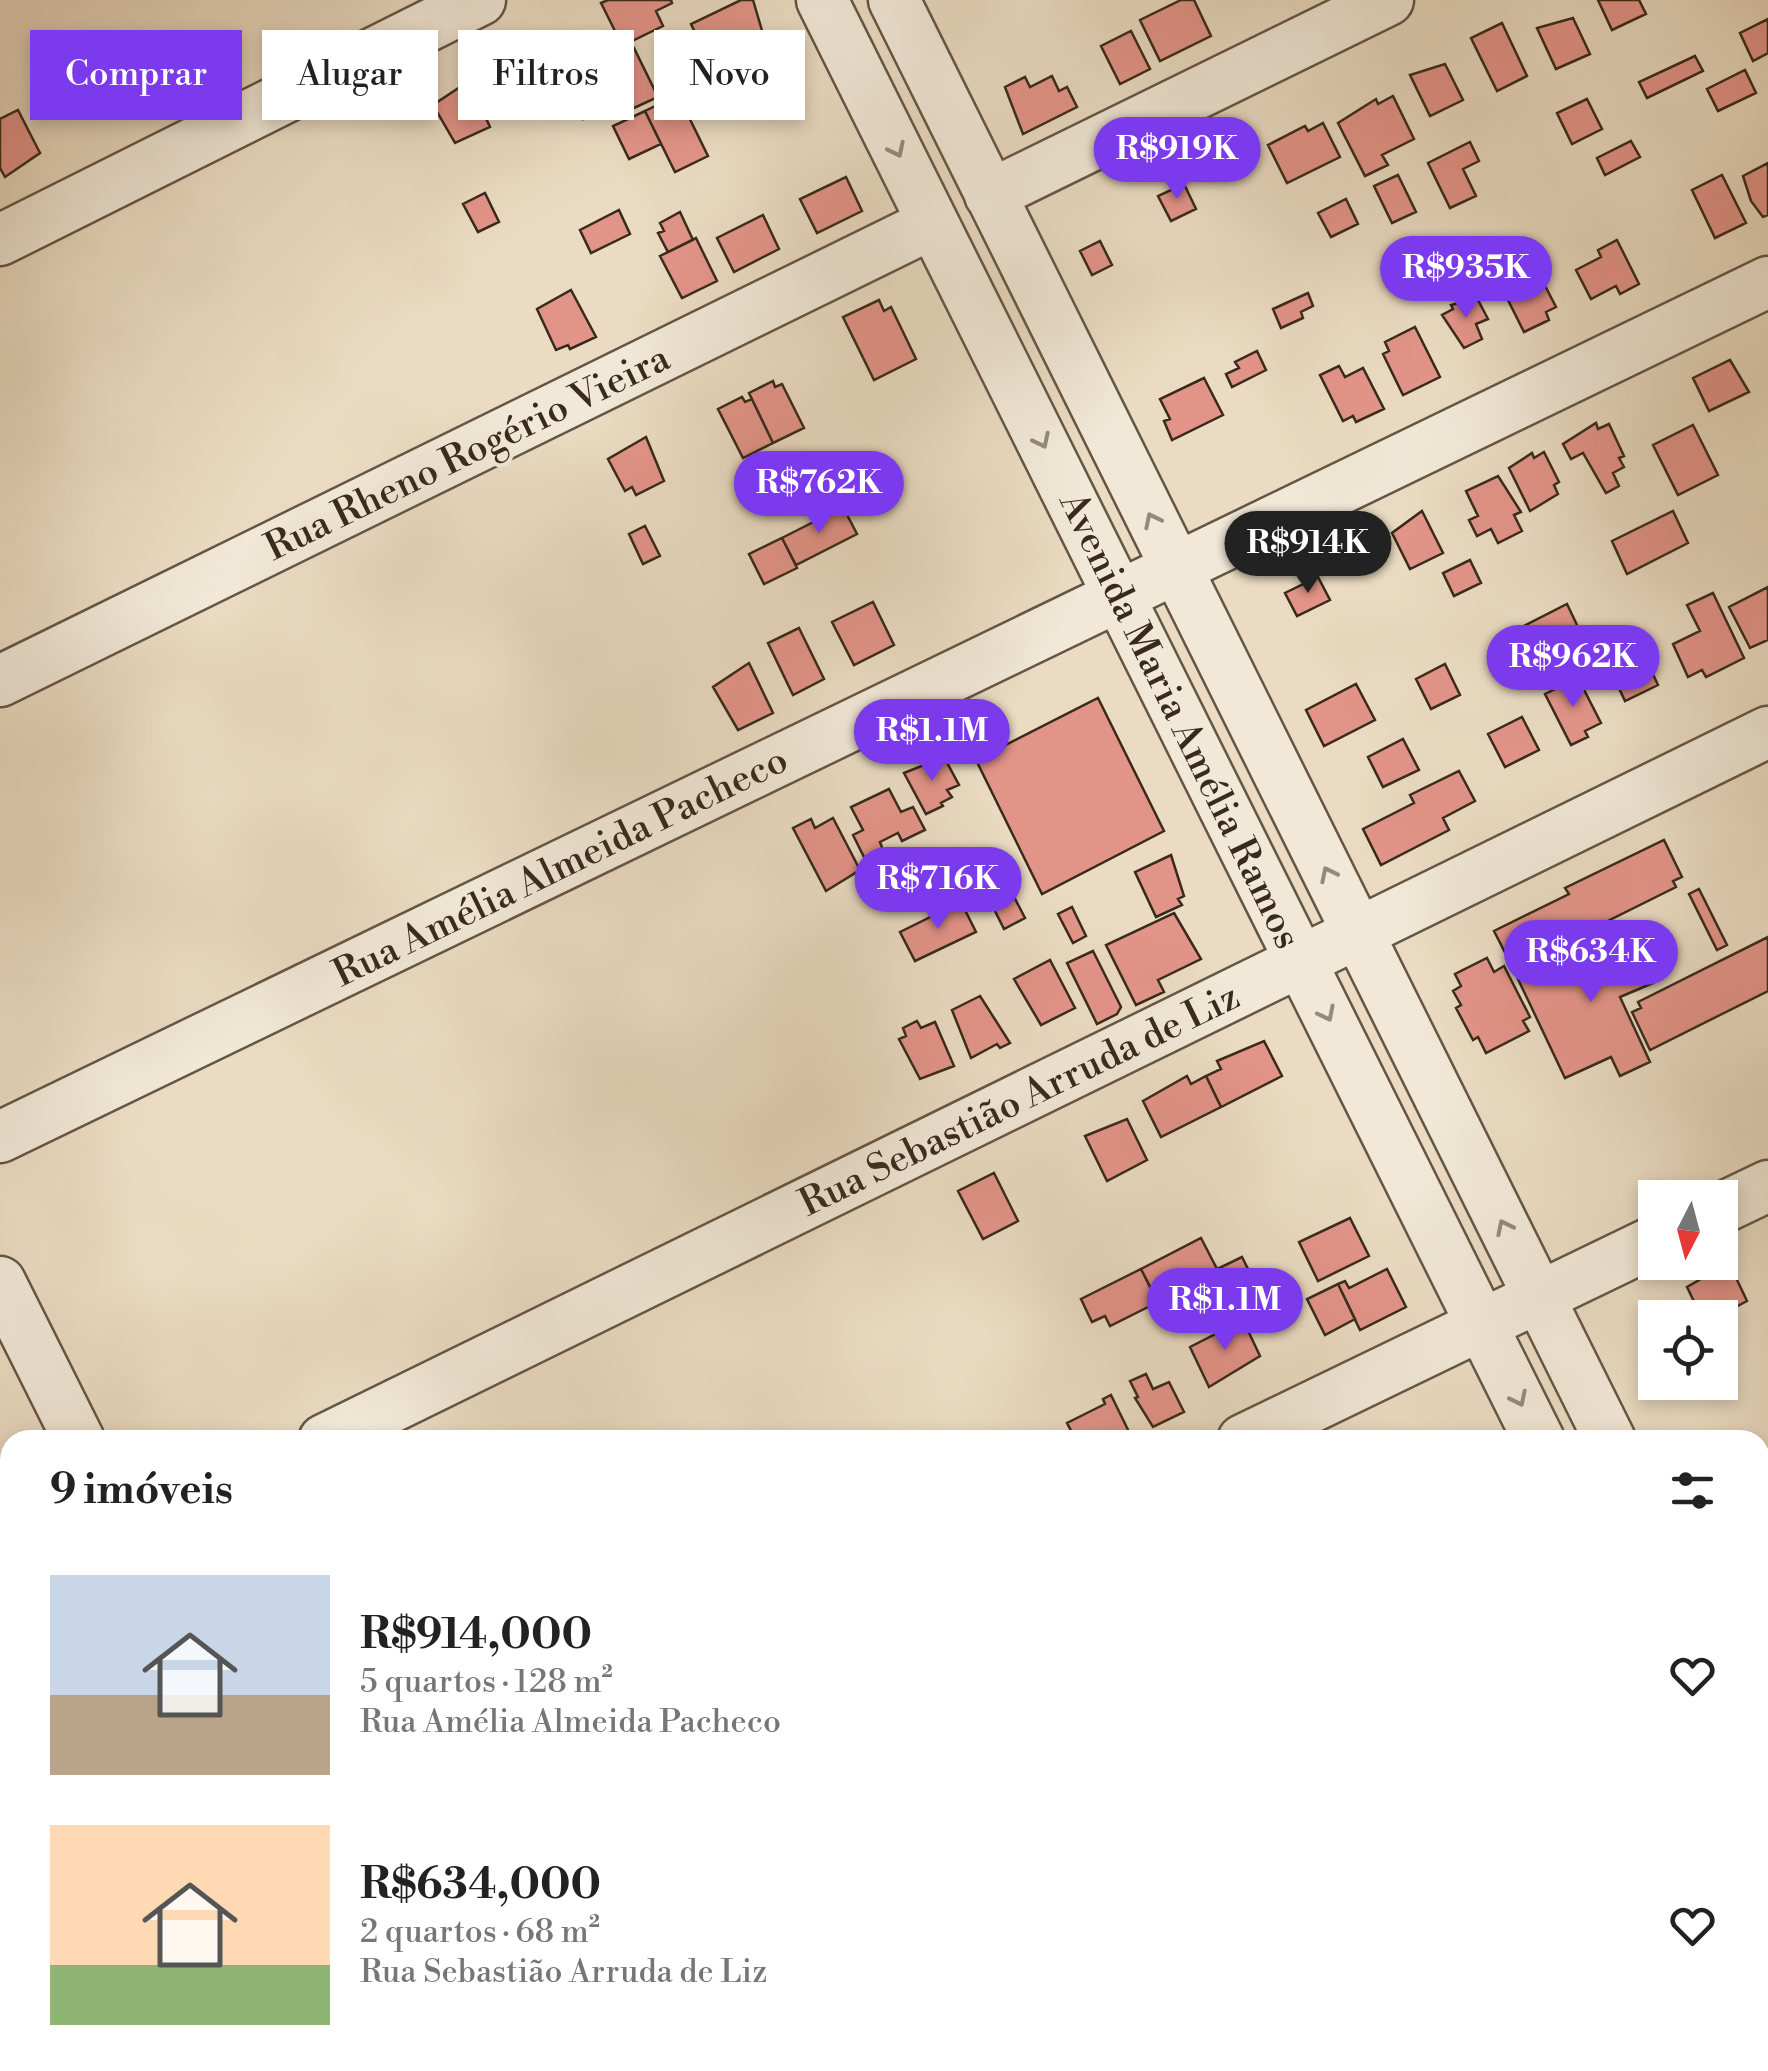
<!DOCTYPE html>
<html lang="pt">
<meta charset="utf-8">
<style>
body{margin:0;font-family:"Libre Bodoni",serif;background:#f2f2f2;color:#222;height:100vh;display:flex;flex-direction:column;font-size:38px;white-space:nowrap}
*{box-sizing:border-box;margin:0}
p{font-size:32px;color:#767676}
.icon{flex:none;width:55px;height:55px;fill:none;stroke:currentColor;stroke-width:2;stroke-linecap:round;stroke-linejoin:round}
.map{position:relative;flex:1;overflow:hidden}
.sheet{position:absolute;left:0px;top:1430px;width:1770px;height:642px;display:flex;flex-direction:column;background:#fff;border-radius:30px 30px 0 0;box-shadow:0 5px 15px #0003}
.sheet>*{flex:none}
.banner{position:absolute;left:30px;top:30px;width:1000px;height:90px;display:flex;gap:20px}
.needle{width:65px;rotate:186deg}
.controls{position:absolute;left:1638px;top:1180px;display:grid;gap:20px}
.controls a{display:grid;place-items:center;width:100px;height:100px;border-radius:0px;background:#fff;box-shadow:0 5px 15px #0003;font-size:50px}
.price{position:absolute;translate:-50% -85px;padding:0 22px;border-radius:35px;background:#7c3aed;color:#fff;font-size:32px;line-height:65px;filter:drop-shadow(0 2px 5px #0008)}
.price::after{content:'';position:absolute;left:50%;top:60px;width:30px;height:22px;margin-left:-15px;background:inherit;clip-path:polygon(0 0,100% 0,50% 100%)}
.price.current{background:#222;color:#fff}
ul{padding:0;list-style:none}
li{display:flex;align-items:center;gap:30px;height:250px;padding:0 50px}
li span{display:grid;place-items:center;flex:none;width:280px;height:200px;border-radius:0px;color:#555}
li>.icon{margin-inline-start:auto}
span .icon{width:120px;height:120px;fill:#fffc;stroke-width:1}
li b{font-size:42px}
h2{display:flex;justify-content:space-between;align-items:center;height:120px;padding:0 50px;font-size:42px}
.tag{padding:0 35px;border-radius:0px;background:#fff;box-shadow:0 5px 15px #0003;font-size:35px;line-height:90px}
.tag.current{background:#7c3aed;color:#fff}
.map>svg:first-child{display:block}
.building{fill:#e39489;stroke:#382a1c;stroke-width:2.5}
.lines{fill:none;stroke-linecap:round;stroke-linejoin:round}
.minor-casing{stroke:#645646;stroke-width:55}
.minor{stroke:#f1e8d7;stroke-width:50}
.oneway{stroke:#94897a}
.labels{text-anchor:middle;stroke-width:8;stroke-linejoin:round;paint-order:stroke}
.street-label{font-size:38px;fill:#382a1c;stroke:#f1e8d7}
</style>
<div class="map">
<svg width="1768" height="2071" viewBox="0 0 1768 2071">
<rect width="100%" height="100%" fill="#eadbc2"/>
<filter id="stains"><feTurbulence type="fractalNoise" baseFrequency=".002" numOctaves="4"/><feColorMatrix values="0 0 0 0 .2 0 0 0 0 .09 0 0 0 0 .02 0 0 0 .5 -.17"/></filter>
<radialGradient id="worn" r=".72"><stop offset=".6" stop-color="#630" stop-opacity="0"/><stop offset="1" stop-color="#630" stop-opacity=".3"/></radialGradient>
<path class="building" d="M 608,0 L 671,0 L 672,3 L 656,11 L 663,26 L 630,42 L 627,35 L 619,39 L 601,3 Z
M 741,0 L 753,0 L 763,34 L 728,51 L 719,33 L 700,43 L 691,24 Z
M 1181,0 L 1194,0 L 1211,36 L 1160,61 L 1140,20 Z
M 1598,0 L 1639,0 L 1646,14 L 1612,30 Z
M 1573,18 L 1590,54 L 1556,69 L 1537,28 Z
M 1768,19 L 1768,53 L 1753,61 L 1740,33 Z
M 1502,23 L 1527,76 L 1497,91 L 1471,38 Z
M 1131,31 L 1150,69 L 1120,84 L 1101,46 Z
M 633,46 L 658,97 L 634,108 L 610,58 Z
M 533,50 L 549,98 L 519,112 L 514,103 L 510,105 L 495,72 Z
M 780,52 L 799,92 L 748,116 L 730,76 Z
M 1695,56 L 1703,71 L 1647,98 L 1639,82 Z
M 597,58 L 615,104 L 583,119 L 559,69 Z
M 1445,64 L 1463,100 L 1430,116 L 1410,75 Z
M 1745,70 L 1756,93 L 1718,111 L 1707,89 Z
M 1052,76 L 1059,91 L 1067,87 L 1077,107 L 1023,134 L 1005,87 L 1025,77 L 1030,87 Z
M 469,81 L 490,127 L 455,143 L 433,105 Z
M 678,95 L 708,156 L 675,172 L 645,111 Z
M 1393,96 L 1414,139 L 1382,155 L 1388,165 L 1365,176 L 1338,123 L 1376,99 L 1378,104 Z
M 1587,99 L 1602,129 L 1572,144 L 1557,113 Z
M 18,110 L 40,153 L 5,177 L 0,168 L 0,119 Z
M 645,111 L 661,144 L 629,159 L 613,126 Z
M 1323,123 L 1340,157 L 1287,183 L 1268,145 L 1305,126 L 1308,131 Z
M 1631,141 L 1640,157 L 1605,175 L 1597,158 Z
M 1470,142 L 1479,161 L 1463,169 L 1476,196 L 1450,208 L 1428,163 Z
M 1768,163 L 1768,215 L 1763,217 L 1751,201 L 1743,176 Z
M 1398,175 L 1416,212 L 1392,223 L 1374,186 Z
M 1722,175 L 1746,223 L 1715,238 L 1692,190 Z
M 846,177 L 862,211 L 817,233 L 800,199 Z
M 1184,184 L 1196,209 L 1171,221 L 1158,196 Z
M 485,193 L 499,222 L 478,232 L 463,204 Z
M 1346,199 L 1358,224 L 1331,237 L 1318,213 Z
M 619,210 L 630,234 L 591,253 L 580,230 Z
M 680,212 L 693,240 L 668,252 L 658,233 L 664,231 L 660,223 Z
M 763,215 L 779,249 L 734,272 L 717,238 Z
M 696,238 L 717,281 L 682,298 L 660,256 Z
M 1617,240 L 1639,284 L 1620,294 L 1616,286 L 1591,299 L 1576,270 L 1601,257 L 1598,250 Z
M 1100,241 L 1112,265 L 1092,275 L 1080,251 Z
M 1540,276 L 1556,307 L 1546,312 L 1549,320 L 1524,332 L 1505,294 Z
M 571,290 L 596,337 L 570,349 L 568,345 L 556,350 L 537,309 Z
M 1308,293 L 1313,306 L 1301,312 L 1303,318 L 1281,328 L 1273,309 Z
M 1477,298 L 1488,319 L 1476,324 L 1482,339 L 1464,348 L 1442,315 L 1453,309 L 1451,305 Z
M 879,300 L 884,311 L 891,307 L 916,359 L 874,380 L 843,317 Z
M 1415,327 L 1440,377 L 1403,395 L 1383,354 L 1389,351 L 1385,342 Z
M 1257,351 L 1266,370 L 1232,387 L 1226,374 L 1239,368 L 1235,362 Z
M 1730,360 L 1749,392 L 1709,411 L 1693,378 Z
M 1339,366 L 1345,377 L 1363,368 L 1384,409 L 1356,422 L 1353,416 L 1343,421 L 1320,375 Z
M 1204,378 L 1223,415 L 1172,440 L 1164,421 L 1170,419 L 1160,399 Z
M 773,381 L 775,387 L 782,384 L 804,428 L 773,443 L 749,393 Z
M 742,397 L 745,402 L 752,399 L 773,443 L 743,458 L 718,409 Z
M 1596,423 L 1598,429 L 1609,424 L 1624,456 L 1619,458 L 1624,467 L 1613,473 L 1619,486 L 1606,493 L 1583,453 L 1571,459 L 1563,444 Z
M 1693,425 L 1718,475 L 1678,495 L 1653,445 Z
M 646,437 L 664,481 L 636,495 L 632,487 L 625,491 L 608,459 Z
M 1544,452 L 1559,482 L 1554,485 L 1558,494 L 1530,511 L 1509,468 L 1532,453 L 1534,458 Z
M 1498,476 L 1521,512 L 1514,515 L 1522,531 L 1498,543 L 1491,529 L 1477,536 L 1469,520 L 1478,516 L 1466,491 Z
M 843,507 L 857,534 L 796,565 L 782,538 Z
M 1422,511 L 1443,553 L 1410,569 L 1392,533 Z
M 1673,511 L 1688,543 L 1627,574 L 1612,541 Z
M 645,526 L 660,556 L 643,564 L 629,534 Z
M 782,538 L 797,568 L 764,584 L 749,554 Z
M 1470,560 L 1481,583 L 1454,596 L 1443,573 Z
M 1318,577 L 1330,600 L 1297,616 L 1285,593 Z
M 1768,587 L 1768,640 L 1750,648 L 1729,607 Z
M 1713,593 L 1744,658 L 1706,677 L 1702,670 L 1688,677 L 1673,644 L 1700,631 L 1687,605 Z
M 873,602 L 894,645 L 854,665 L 832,622 Z
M 1567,604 L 1577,625 L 1516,655 L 1506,635 Z
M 799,628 L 824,679 L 793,695 L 768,643 Z
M 1642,651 L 1658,685 L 1625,701 L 1609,667 Z
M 749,663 L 773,713 L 738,730 L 713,687 Z
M 1445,664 L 1460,695 L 1431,709 L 1416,679 Z
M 1578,678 L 1601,723 L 1585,731 L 1588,737 L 1571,745 L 1545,694 Z
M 1356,684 L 1375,720 L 1324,746 L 1306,710 Z
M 1098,698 L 1164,831 L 1042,894 L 976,760 Z
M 1522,717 L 1539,750 L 1505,767 L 1488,734 Z
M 1403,739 L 1419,770 L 1383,787 L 1368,757 Z
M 944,757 L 959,785 L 947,790 L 952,797 L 941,803 L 943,806 L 926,814 L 904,773 Z
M 1459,771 L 1475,801 L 1443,818 L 1449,830 L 1381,865 L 1363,829 L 1414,803 L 1410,795 Z
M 889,789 L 901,812 L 913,807 L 925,830 L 902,841 L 898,833 L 880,842 L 883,850 L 865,859 L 853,835 L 863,830 L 851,807 Z
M 833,818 L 860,870 L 826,891 L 793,828 L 811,819 L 815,828 Z
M 1664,840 L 1682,877 L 1673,881 L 1676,887 L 1513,968 L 1494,931 L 1569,894 L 1565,888 Z
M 1171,855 L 1184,896 L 1178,899 L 1182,905 L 1156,917 L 1135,872 Z
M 1010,889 L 1025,918 L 1004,929 L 989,899 Z
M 1699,889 L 1727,945 L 1717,950 L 1689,894 Z
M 961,902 L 976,932 L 915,961 L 900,932 Z
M 1072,907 L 1086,936 L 1073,943 L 1058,914 Z
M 1174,913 L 1201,959 L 1158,980 L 1164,992 L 1136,1005 L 1106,945 Z
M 1628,928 L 1653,983 L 1620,997 L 1650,1062 L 1620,1076 L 1611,1057 L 1565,1078 L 1518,979 Z
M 1768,937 L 1768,991 L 1650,1050 L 1632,1012 L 1641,1008 L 1638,1002 Z
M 1093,951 L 1121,1007 L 1117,1014 L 1097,1024 L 1067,963 Z
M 1487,958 L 1494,972 L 1504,966 L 1530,1017 L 1523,1021 L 1529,1031 L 1486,1053 L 1478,1037 L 1473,1040 L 1456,1008 L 1461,1005 L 1453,991 L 1461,986 L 1455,974 Z
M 1050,960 L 1075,1008 L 1041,1025 L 1014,979 Z
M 980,996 L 1010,1043 L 1000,1048 L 997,1044 L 971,1058 L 952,1010 Z
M 917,1021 L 921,1028 L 935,1022 L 954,1066 L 920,1079 L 899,1039 L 906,1036 L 903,1028 Z
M 1264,1041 L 1282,1076 L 1221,1107 L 1206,1076 L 1221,1069 L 1217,1061 Z
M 1187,1076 L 1191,1084 L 1206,1076 L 1221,1107 L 1161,1137 L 1143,1101 Z
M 1127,1119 L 1147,1160 L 1107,1181 L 1085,1136 Z
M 994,1173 L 1018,1221 L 983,1239 L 958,1191 Z
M 1350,1218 L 1369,1256 L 1318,1281 L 1299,1242 Z
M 1201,1238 L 1217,1269 L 1156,1299 L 1141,1269 Z
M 1242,1257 L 1257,1287 L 1232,1300 L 1217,1269 Z
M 1729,1263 L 1747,1301 L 1715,1318 L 1702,1318 L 1687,1287 Z
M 1141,1269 L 1158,1302 L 1110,1326 L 1105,1316 L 1092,1322 L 1081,1299 Z
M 1387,1269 L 1406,1307 L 1360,1330 L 1338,1284 L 1345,1281 L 1349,1288 Z
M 1338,1284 L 1355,1319 L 1325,1335 L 1307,1299 Z
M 1243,1320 L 1260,1356 L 1209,1387 L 1190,1347 Z
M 1146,1374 L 1153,1389 L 1169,1382 L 1184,1412 L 1153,1427 L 1135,1398 L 1138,1397 L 1130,1381 Z
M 1111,1395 L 1132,1438 L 1076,1440 L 1067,1423 L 1105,1404 L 1103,1399 Z
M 1636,2062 L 1742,2062 L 1725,2071 L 1696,2071 L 1693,2063 L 1676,2071 L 1640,2071 Z"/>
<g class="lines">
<defs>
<path id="minor" d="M 822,0 L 1539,1440
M 894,0 L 1610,1440
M 990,195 L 1388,0
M 0,240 L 480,0
M 0,681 L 933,223
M 0,1137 L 1768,282
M 1720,1209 L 1768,1186
M 0,1282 L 79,1440
M 324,1440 L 1768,732
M 1243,1440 L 1655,1241
M 1760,1625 L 1768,1621
M 1760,1742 L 1768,1758
M 1760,1884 L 1768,1900
M 389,2062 L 393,2071"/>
</defs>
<use href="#minor" class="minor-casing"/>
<use href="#minor" class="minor"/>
</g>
<defs><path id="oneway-chevron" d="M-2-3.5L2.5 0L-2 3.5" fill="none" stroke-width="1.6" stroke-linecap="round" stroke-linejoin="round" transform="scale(2.5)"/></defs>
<g class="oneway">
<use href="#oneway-chevron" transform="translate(897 150) rotate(64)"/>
<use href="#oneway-chevron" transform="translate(1042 441) rotate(64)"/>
<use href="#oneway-chevron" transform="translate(1152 520) rotate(-116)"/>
<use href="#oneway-chevron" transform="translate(1328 874) rotate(-116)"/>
<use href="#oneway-chevron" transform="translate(1327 1014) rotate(63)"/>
<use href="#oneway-chevron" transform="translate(1504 1227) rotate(-116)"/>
<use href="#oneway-chevron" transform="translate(1519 1399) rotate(64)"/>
</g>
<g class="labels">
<g class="street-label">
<text transform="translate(467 452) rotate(-26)" y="13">Rua Rheno Rogério Vieira</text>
<text transform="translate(1181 720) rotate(64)" y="13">Avenida Maria Amélia Ramos</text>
<text transform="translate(560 866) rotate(-26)" y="13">Rua Amélia Almeida Pacheco</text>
<text transform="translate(1019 1099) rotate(-26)" y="13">Rua Sebastião Arruda de Liz</text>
</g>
</g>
<rect width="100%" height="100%" filter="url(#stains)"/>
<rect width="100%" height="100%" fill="url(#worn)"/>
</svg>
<div class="controls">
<a><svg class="needle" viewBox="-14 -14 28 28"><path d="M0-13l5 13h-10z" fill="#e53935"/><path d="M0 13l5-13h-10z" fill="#767676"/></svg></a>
<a><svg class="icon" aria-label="locate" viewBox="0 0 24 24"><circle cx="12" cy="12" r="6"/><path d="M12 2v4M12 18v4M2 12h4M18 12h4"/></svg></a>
</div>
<b class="price" style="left:1177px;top:202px">R$919K</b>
<b class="price" style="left:1466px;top:321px">R$935K</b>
<b class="price" style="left:819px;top:536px">R$762K</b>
<b class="price current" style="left:1308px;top:596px">R$914K</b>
<b class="price" style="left:1573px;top:710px">R$962K</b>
<b class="price" style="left:932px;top:784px">R$1.1M</b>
<b class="price" style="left:938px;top:932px">R$716K</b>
<b class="price" style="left:1591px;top:1005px">R$634K</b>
<b class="price" style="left:1225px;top:1353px">R$1.1M</b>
<div class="banner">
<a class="tag current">Comprar</a>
<a class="tag">Alugar</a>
<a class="tag">Filtros</a>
<a class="tag">Novo</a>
</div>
<section class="sheet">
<h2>9 imóveis<svg class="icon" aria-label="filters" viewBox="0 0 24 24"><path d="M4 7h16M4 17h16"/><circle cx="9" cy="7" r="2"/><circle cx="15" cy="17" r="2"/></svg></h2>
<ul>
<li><span style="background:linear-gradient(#c9d6e8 60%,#b9a48a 0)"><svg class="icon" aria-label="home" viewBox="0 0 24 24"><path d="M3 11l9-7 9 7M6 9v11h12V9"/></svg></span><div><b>R$914,000</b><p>5 quartos · 128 m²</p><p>Rua Amélia Almeida Pacheco</p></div><svg class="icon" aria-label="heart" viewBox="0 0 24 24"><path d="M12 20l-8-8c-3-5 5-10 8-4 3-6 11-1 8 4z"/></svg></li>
<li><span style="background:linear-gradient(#ffd9b3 70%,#8fb573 0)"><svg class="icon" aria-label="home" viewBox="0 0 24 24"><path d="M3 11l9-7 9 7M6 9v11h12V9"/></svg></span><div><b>R$634,000</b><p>2 quartos · 68 m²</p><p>Rua Sebastião Arruda de Liz</p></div><svg class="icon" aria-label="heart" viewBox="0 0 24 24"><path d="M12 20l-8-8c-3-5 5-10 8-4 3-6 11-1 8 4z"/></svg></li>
</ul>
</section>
</div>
